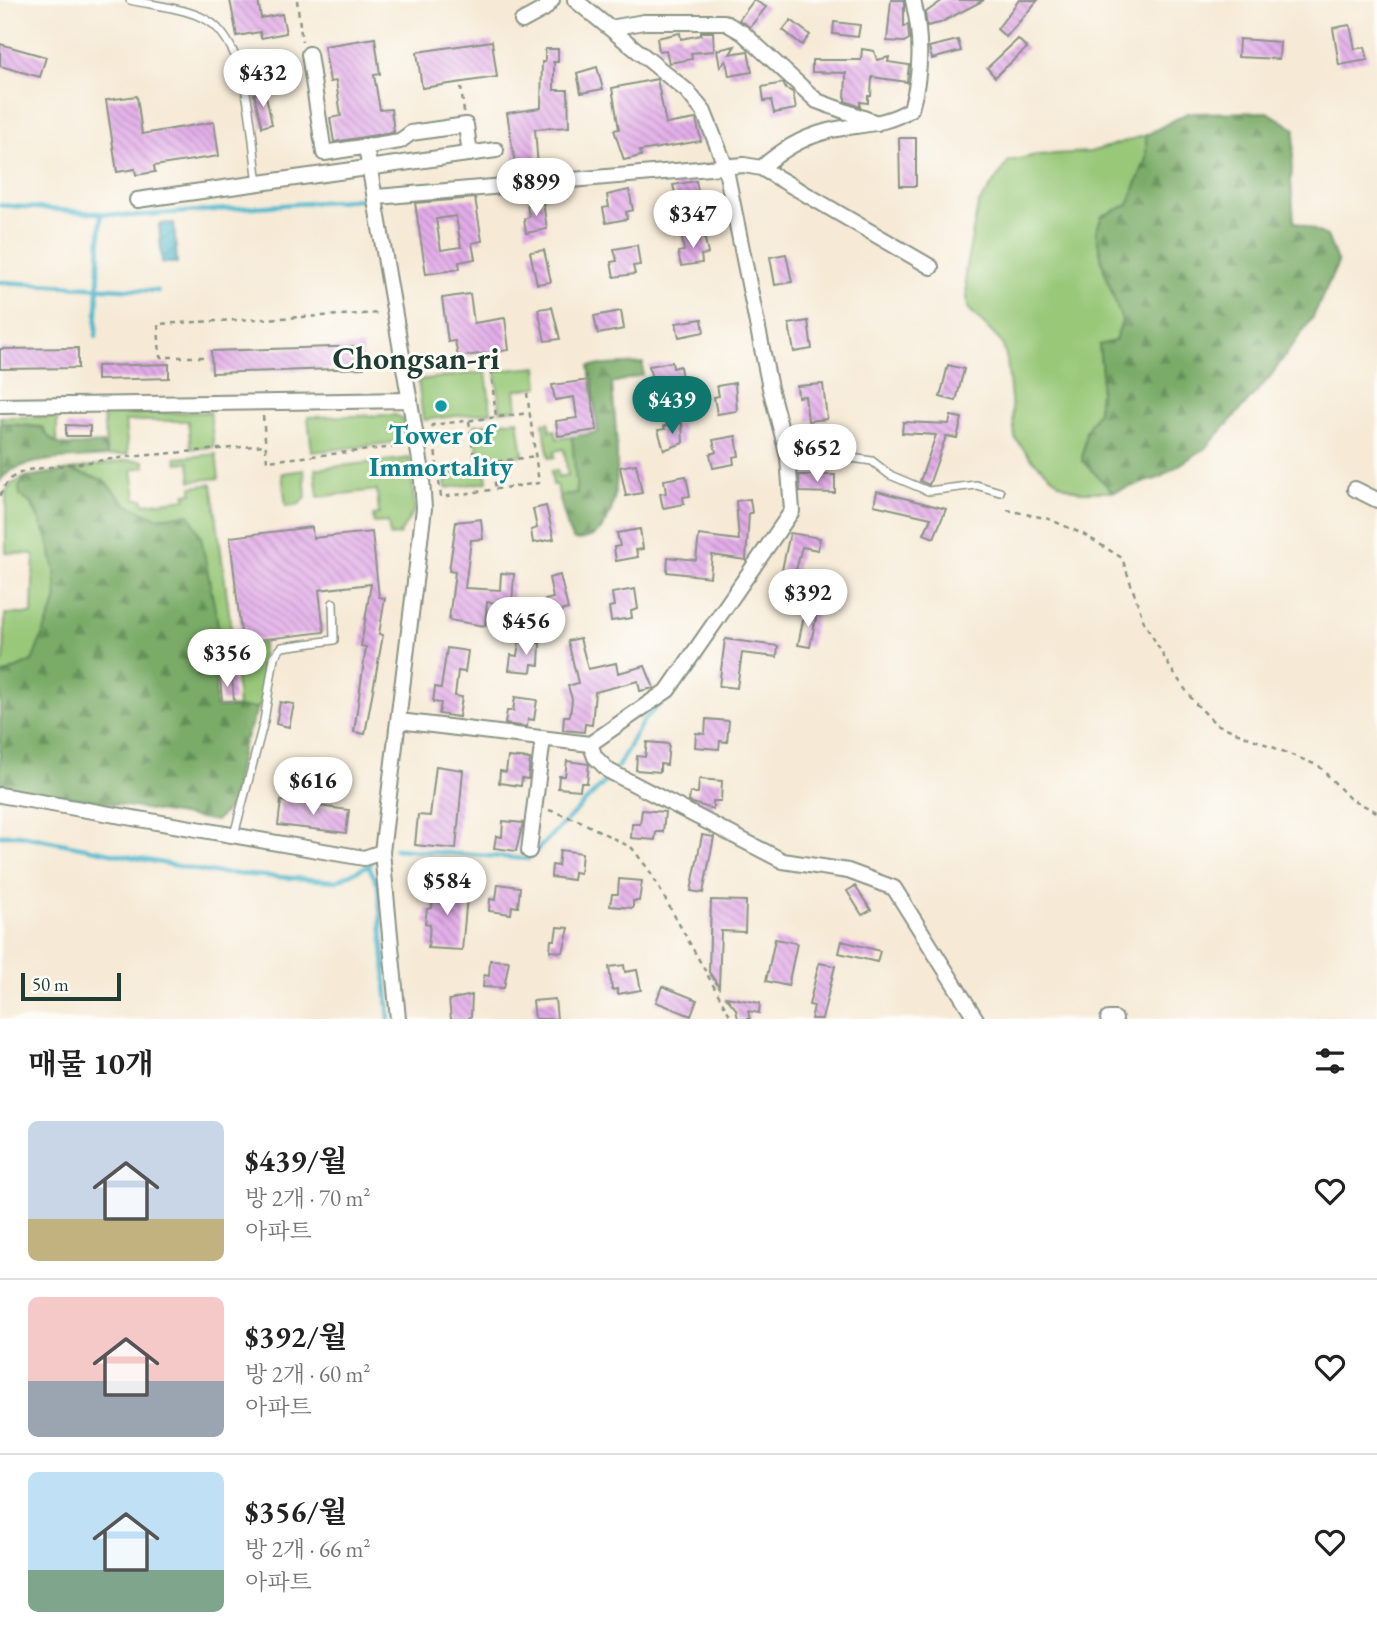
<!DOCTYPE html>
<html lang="ko">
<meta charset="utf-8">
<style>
body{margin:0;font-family:"EB Garamond","Noto Serif KR",serif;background:#f2f2f2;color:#222;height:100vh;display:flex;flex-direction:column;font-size:26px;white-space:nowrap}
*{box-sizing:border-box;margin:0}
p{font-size:23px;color:#767676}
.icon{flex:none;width:38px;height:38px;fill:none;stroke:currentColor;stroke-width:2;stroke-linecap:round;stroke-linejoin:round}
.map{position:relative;height:1019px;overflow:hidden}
.sheet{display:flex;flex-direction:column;background:#fff;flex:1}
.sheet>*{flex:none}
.scale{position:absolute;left:21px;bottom:18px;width:100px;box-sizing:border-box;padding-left:7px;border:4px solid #1f3d34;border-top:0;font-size:19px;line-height:24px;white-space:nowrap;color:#1f3d34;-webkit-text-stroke:5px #fdfcf7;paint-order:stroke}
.price{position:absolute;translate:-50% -60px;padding:0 16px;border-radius:24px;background:#fff;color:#222;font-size:23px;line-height:46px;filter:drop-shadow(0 2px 4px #0008)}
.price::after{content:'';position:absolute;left:50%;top:42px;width:21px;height:16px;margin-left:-10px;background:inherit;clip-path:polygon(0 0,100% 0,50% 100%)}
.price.current{background:#0f766e;color:#fff}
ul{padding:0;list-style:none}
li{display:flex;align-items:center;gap:21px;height:175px;padding:0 28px}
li+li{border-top:2px solid #e0e0e0}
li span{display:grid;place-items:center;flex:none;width:196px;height:140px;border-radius:10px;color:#555}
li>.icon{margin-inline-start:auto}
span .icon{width:84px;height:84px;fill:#fffc;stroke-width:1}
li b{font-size:30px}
h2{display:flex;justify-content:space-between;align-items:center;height:84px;padding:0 28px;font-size:30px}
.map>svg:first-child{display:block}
.green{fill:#98c878;stroke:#5c8256;stroke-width:2}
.forest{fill:url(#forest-firs);stroke:#4c744e;stroke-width:2}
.water{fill:url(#water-waves);stroke:#367a80;stroke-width:2}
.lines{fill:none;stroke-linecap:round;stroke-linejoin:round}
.stream{stroke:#4eb7cc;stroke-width:4.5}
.building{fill:url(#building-back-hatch);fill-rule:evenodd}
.service-casing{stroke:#8a9485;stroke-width:10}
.minor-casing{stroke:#8a9485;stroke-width:18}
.path{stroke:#8a9485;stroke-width:2.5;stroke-dasharray:5 5;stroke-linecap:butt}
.service{stroke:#fff;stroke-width:7}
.minor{stroke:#fff;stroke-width:14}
.culture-dot{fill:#0f9aa8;stroke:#fdfcf7;stroke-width:2.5}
.labels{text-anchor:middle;stroke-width:6;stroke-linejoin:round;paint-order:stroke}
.culture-label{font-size:28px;font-weight:bold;fill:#0d838f;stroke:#fdfcf7}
.quarter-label{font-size:32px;font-weight:bold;fill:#1f3d34;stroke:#fdfcf7}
</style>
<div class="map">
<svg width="1377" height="1019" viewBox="0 0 1377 1019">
<defs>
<pattern id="forest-firs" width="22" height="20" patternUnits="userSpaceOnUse" patternTransform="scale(1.75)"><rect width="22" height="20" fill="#7aac68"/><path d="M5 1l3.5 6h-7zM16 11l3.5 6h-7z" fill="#638d56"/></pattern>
<pattern id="water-waves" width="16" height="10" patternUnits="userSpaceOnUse" patternTransform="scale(1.75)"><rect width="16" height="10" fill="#4eb7cc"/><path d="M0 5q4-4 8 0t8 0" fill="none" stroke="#4096a6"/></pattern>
<pattern id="building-back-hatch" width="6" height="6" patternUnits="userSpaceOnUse" patternTransform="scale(1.75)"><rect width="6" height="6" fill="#e2ace8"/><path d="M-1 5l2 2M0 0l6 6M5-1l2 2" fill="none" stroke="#b78dbd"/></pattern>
</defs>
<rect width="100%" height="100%" fill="#fdfcf7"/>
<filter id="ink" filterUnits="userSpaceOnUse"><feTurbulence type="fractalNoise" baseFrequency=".0143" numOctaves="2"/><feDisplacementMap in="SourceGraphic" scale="14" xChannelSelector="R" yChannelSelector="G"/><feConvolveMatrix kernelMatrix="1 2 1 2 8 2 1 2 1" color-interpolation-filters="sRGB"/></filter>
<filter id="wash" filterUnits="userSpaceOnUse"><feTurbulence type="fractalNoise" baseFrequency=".00686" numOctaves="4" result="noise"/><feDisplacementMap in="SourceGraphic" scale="28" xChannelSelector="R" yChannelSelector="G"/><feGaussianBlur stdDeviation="1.57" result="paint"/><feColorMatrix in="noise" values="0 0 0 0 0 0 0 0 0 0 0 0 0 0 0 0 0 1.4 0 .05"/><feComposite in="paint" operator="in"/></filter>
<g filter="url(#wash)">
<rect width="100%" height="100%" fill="#f6ead6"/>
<path class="green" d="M 1146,135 L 1146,159 L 1128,205 L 1102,216 L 1096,232 L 1104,270 L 1122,321 L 1115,341 L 1099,345 L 1102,373 L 1098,411 L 1086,431 L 1082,460 L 1113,492 L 1080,492 L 1060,484 L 1031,458 L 1015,438 L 1007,360 L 1002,343 L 968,308 L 965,272 L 978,205 L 1009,161 L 1037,155 L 1090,152 Z
M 537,367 L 539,387 L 515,390 L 517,409 L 500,411 L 496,371 Z
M 486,372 L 491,412 L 423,420 L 418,380 Z
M 210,412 L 214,447 L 191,449 L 188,421 L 125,421 L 128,454 L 107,456 L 103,414 Z
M 396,415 L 403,419 L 408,441 L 312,452 L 308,417 Z
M 0,417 L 57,417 L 57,444 L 49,440 L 43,427 L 0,423 Z
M 518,420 L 523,455 L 479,461 L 474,425 Z
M 549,422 L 550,431 L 555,430 L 557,439 L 572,437 L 577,493 L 559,496 L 557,485 L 553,485 L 551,471 L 557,470 L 558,477 L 568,475 L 564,449 L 554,451 L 555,457 L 549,458 L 543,423 Z
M 216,454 L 219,478 L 191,481 L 189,462 L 177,463 L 176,458 Z
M 410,458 L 415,509 L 399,535 L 390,536 L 388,522 L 374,523 L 373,515 L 379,514 L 377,490 L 318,497 L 315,469 Z
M 129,460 L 144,461 L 145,467 L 132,469 L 136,499 L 143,499 L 144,504 L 186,499 L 185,494 L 192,493 L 192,487 L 212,484 L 235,657 L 230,671 L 216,672 L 224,656 L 215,609 L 157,518 L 126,504 L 103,480 L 70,470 Z
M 485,467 L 487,482 L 446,488 L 444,473 Z
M 304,470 L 306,498 L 299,504 L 286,506 L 282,473 Z
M 26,477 L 19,487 C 41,517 63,562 56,600 C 53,621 41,642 32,661 L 0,676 L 0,662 L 4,661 L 5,614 L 32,614 L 34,554 L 6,553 L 6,491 L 12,484 Z
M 263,643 L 263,699 L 258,708 L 238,708 L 236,678 L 242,664 L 242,645 Z"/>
<path class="forest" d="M 1268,112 L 1295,129 L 1291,181 L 1294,221 L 1327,236 L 1338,263 L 1313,317 L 1269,378 L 1207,447 L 1159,478 L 1113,492 L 1082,460 L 1086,431 L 1098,411 L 1102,373 L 1099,345 L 1115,341 L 1122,321 L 1104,270 L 1096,232 L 1102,216 L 1128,205 L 1146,159 L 1146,135 L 1187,113 Z
M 643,363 L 643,375 L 612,383 C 614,422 635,543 574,540 L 569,532 L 559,496 L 577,493 L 572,437 L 598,432 L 589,366 Z
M 0,423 L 43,428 C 55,454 79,444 103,443 L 107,456 C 79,459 16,456 0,481 Z
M 70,470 L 103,480 L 126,504 L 157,518 L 189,514 L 201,537 L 224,656 L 216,672 L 216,707 L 258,708 L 243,745 L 231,805 L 216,821 L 0,785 L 0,676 L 32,661 L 57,599 L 55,570 L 47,537 L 33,505 L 20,496 L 19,487 L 26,477 Z"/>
<path class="water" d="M 174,223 L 177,263 L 162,263 L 159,224 Z"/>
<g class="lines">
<path class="stream" d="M 0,205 L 132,216 L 362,199
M 0,282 L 158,291
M 96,337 L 101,214
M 678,687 L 695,670 L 706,646
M 617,768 L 643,721 L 664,700
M 0,835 L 19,835 L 208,872 L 336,881 L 371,864
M 395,849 L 528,859 L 611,776
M 368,865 L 378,884 L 389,1019"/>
</g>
<g id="blocks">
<path class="building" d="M 230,0 L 258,0 L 261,18 L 282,14 L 286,33 L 261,38 L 260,32 L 237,36 Z
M 754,0 L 766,7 L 750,27 L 739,20 Z
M 891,0 L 904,0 L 904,27 L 908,24 L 909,39 L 904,42 L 887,41 Z
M 943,0 L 984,0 L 940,23 L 927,26 L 925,13 Z
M 1019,0 L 1038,0 L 1006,37 L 997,29 Z
M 791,20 L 810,35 L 802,45 L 783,30 Z
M 834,22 L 860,25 L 858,37 L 833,34 Z
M 1350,25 L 1355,49 L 1365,47 L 1368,60 L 1339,65 L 1333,28 Z
M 701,32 L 713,32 L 714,51 L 691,53 L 692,59 L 669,63 L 666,50 L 659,51 L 657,38 L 680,33 L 681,39 L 701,35 Z
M 375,38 L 380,74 L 374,75 L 380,110 L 391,109 L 394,132 L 334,142 L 330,118 L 341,116 L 336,81 L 330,82 L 324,46 Z
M 1018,39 L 1027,48 L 995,77 L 987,68 Z
M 1239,39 L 1280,42 L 1279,59 L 1238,57 Z
M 958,40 L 961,51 L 932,59 L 929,47 Z
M 492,41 L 497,77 L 422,88 L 417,52 Z
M 0,44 L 46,57 L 40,77 L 0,66 Z
M 735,46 L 730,54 L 748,51 L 752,72 L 729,76 L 726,60 L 720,67 L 717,50 Z
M 545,49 L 558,49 L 558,62 L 552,62 L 554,62 L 554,90 L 568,90 L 569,127 L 535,129 L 538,167 L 516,170 L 507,113 L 541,108 L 542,62 L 545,62 Z
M 862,49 L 874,51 L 877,60 L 889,57 L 888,62 L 909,65 L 907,82 L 872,77 L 871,96 L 868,96 L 868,103 L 860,102 L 860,107 L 845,101 L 846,73 L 812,72 L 812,60 L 861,60 Z
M 597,67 L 603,89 L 581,93 L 577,73 Z
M 657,79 L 666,124 L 696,119 L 701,141 L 640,151 L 641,156 L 624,160 L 614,130 L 619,129 L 612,88 Z
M 783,83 L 786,89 L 793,92 L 796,109 L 774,113 L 771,100 L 764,101 L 762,87 Z
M 265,92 L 272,124 L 262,127 L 254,94 Z
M 137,96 L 142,134 L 214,122 L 219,156 L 154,166 L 155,172 L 136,175 L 135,169 L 117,172 L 106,100 Z
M 899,138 L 916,138 L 916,186 L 900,186 Z
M 696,181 L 700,201 L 692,202 L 694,209 L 673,213 L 670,198 L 676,197 L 673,185 Z
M 629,190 L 633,210 L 626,212 L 627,219 L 606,223 L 603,208 L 609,207 L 607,195 Z
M 475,198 L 482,241 L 472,243 L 475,259 L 459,262 L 460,269 L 426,274 L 415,203 ZM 456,216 L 461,247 L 441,250 L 436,219 Z
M 543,202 L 547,229 L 526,233 L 524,219 L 529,217 L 527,205 Z
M 704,234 L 708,254 L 701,255 L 702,263 L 681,266 L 678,252 L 684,251 L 682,238 Z
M 637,245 L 640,265 L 633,266 L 635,274 L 614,277 L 611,262 L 617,261 L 614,249 Z
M 544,250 L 551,282 L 537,284 L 530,252 Z
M 786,254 L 792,282 L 775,285 L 770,257 Z
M 470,294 L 474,323 L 505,318 L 509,350 L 458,357 L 455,341 L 448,342 L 442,298 Z
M 552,307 L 560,339 L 545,341 L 538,309 Z
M 621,311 L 624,329 L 598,334 L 594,316 Z
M 702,319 L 704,332 L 679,337 L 676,323 Z
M 808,321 L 812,349 L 794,352 L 789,324 Z
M 363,346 L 364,368 L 212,373 L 211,351 Z
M 78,348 L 78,368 L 0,369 L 0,349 Z
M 672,362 L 673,368 L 680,366 L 683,385 L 663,389 L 661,378 L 652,380 L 649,366 Z
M 169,364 L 169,378 L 97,380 L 97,366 Z
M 948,365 L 964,369 L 956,401 L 940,397 Z
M 589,380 L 597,430 L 558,436 L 556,421 L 577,418 L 574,397 L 555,400 L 552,385 Z
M 735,383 L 737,411 L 717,414 L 714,397 L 719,396 L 717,386 Z
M 823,384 L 827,419 L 808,421 L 805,396 L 798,397 L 797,386 Z
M 951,416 L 962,418 L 957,438 L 946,436 L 929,485 L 920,481 L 936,435 L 902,433 L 903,422 L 949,424 Z
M 682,423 L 683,443 L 664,450 L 658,430 L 665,429 L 664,426 Z
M 66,425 L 90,426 L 90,436 L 66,436 Z
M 736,436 L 739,456 L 733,457 L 734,464 L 713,468 L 710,454 L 716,452 L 713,440 Z
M 636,464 L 642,493 L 626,496 L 620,467 Z
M 799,475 L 835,475 L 835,493 L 800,492 Z
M 686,476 L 690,496 L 683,497 L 684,504 L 663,508 L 660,494 L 666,493 L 664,480 Z
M 877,491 L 946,509 L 934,538 L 924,534 L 931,518 L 874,505 Z
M 750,499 L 752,513 L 749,513 L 746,560 L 712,555 L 710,577 L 667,572 L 668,557 L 696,560 L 699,535 L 739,540 L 736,501 Z
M 546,506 L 554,539 L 533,543 L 531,530 L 537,528 L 533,509 Z
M 481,519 L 483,539 L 471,540 L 465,588 L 500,590 L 501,573 L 514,574 L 512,604 L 487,602 L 485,626 L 449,620 L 455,572 L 449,571 L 456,522 Z
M 312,527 L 313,538 L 372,532 L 379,597 L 385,598 L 379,634 L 383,635 L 365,734 L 354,732 L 366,647 L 361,646 L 371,584 L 319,590 L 324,632 L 242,642 L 230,537 Z
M 640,529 L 643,549 L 636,550 L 638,557 L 616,561 L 614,547 L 620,546 L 617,533 Z
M 790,533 L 820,538 L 818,550 L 802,547 L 793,582 L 780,579 Z
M 560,575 L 568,609 L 548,614 L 545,600 L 553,598 L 549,578 Z
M 635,589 L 638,609 L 631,611 L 632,618 L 611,621 L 609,607 L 614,606 L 612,593 Z
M 805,611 L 817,613 L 810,647 L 798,645 Z
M 580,638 L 588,669 L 616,663 L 618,673 L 645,666 L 654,688 L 640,691 L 638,681 L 595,692 L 592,725 L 585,724 L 584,732 L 563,730 L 564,716 L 570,716 L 572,699 L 568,686 L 578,683 L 568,641 Z
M 725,639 L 778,646 L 777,657 L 742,653 L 737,688 L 719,686 Z
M 519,642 L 540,643 L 539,665 L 532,664 L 531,672 L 509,670 L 511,655 L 517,656 Z
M 447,648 L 468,651 L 465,672 L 458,671 L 455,696 L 462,697 L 459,717 L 439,714 L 441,703 L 433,702 L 435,687 L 441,688 Z
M 232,677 L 234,701 L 222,702 L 220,678 Z
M 515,697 L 537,700 L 534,720 L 528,719 L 527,727 L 505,724 L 507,711 L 513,711 Z
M 280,702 L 294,704 L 289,727 L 276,724 Z
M 706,719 L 729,721 L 727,742 L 720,741 L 719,749 L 695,747 L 696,733 L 705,734 Z
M 647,742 L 669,744 L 667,765 L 660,764 L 660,772 L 636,770 L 637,756 L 645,757 Z
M 508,757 L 530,759 L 528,779 L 522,778 L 521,786 L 499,783 L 500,771 L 506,772 Z
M 567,761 L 589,764 L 587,783 L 581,783 L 580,790 L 558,788 L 559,776 L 565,776 Z
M 436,766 L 463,770 L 456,849 L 415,845 L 418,815 L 430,816 Z
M 699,779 L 722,781 L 721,801 L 713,801 L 713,809 L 689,802 L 690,793 L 698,793 Z
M 281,801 L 349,810 L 346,833 L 278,825 Z
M 642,810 L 665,812 L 663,832 L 656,832 L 655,840 L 631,838 L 632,824 L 640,824 Z
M 503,821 L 523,823 L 516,851 L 494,848 L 496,836 L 502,837 Z
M 702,835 L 714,837 L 703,893 L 691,891 Z
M 560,850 L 582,853 L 580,873 L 574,872 L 573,880 L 551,877 L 552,865 L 558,866 Z
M 619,879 L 642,881 L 639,901 L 633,901 L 633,908 L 610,906 L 612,894 L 618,894 Z
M 434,883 L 468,886 L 462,950 L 428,948 L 430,925 L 425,923 L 427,909 L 432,908 Z
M 498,884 L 520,887 L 518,907 L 512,906 L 511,914 L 489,911 L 490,899 L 496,900 Z
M 855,886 L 871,910 L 862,915 L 847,891 Z
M 711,900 L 746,901 L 745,932 L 721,931 L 719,987 L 709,972 Z
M 557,927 L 569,928 L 563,952 L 550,951 L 551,940 L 555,940 Z
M 775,939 L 797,943 L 788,986 L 766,981 Z
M 842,941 L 880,951 L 877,962 L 839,953 Z
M 490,960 L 509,961 L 504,988 L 483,987 L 484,975 L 489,976 Z
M 819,963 L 835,966 L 822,1019 L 811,1019 L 814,1006 L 809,1005 Z
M 624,965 L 625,972 L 637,970 L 641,990 L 618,994 L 617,989 L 612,990 L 609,967 Z
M 662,986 L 697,1000 L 691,1016 L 656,1002 Z
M 472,995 L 471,1016 L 468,1019 L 451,1019 L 449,1000 Z
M 726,997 L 760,1003 L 759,1013 L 748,1011 L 750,1019 L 738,1019 L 736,1009 Z
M 555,999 L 557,1019 L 535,1019 L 533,1001 Z"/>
</g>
</g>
<g filter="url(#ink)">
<use href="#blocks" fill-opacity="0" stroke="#8a9485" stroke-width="2"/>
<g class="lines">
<defs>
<path id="service" d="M 130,0 C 155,6 192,8 213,24 C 251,56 251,137 258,183
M 789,457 L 825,454 L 872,461 L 890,475 L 928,491 L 976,485 L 1000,492
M 234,835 L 264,721 L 274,657 L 282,647 L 334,640 L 333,603"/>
<path id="minor" d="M 575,0 L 687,91 L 704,112 L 725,165 L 770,388 L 788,457 L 792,511 L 668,690 L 590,744 L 595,757 L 609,771 L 783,861 L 848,871 L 894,888 L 976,1019
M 522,21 L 544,9 L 552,0
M 610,28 L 644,22 L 724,22 L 743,33 L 817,101 L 877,123
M 309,54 L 324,153 L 400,141 L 411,133 L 466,125 L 470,154
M 366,147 L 421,466 L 424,508 L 382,852 L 398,1019
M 761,168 C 782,150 801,138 828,131 C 857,124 885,126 911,109 C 922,72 922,38 913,0
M 377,197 L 744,165 L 761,168 L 931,267
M 137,200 L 496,150
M 0,406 L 410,400
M 1355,489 L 1377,500
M 399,721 L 590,744
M 0,795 L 364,858 L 382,852
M 529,851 L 543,738
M 1108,1019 L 1115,1019"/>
</defs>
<use href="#service" class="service-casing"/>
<use href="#minor" class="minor-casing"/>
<path class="path" d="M 297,0 L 302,42
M 461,87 L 464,112
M 203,357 L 160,357 L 158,324 L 381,313
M 491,370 L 496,417
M 527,393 L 539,483 L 441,497 L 432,425 L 530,413
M 263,416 L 267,461 L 404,446
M 469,421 L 475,465
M 491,462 L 496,489
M 438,470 L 536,456
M 0,496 C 6,480 13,475 28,470 L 127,457 L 266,445
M 1007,510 L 1049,519 L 1085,535 L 1122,558 L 1144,622 L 1171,669 L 1194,702 L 1216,724 L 1319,766 L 1349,798 L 1377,812
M 549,810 L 580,821 L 632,848 L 649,870 L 732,1019"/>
<use href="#service" class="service"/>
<use href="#minor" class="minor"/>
</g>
</g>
<circle class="culture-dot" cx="441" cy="406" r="7"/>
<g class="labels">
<g class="culture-label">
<text x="441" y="444">Tower of<tspan x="441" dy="32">Immortality</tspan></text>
</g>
<g class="quarter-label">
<text x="416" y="369">Chongsan-ri</text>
</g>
</g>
</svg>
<div class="scale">50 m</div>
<b class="price" style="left:263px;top:109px">$432</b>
<b class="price" style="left:536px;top:218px">$899</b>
<b class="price" style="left:693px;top:250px">$347</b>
<b class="price current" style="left:672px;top:436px">$439</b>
<b class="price" style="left:817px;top:484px">$652</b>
<b class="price" style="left:808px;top:629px">$392</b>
<b class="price" style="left:526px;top:657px">$456</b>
<b class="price" style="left:227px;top:689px">$356</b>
<b class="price" style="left:313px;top:817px">$616</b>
<b class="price" style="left:447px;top:917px">$584</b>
</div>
<section class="sheet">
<h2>매물 10개<svg class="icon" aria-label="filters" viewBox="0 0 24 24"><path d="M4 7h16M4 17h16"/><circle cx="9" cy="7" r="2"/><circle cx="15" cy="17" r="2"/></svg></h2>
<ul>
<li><span style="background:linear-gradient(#c9d6e8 70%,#c2b280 0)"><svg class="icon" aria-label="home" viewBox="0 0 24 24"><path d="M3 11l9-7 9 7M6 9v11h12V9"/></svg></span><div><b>$439/월</b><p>방 2개 · 70 m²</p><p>아파트</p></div><svg class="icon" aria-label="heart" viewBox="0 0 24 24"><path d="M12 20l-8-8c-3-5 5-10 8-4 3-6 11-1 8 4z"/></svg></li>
<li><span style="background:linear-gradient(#f6c9c9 60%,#9aa5b1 0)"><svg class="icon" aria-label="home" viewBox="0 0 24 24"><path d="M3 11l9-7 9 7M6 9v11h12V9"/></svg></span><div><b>$392/월</b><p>방 2개 · 60 m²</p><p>아파트</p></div><svg class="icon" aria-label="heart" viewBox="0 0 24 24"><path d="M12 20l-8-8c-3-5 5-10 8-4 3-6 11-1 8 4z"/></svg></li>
<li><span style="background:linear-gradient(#bfe0f5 70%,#7fa58c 0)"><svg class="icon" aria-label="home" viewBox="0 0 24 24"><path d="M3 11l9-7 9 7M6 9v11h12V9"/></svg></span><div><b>$356/월</b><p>방 2개 · 66 m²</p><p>아파트</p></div><svg class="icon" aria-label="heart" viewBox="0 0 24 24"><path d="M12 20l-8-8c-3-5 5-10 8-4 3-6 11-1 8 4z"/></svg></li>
</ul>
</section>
